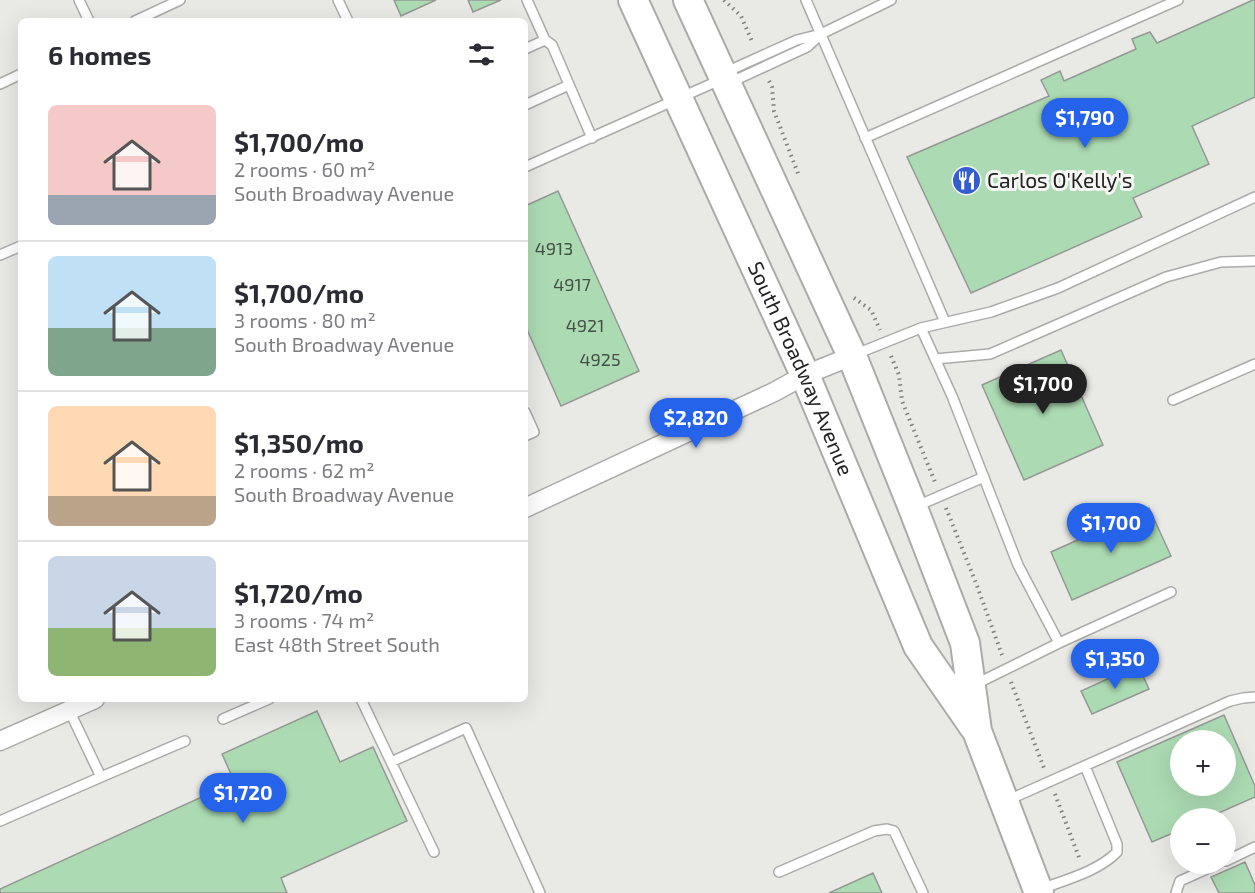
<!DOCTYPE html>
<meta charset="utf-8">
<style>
body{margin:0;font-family:"Exo 2",sans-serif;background:#f2f2f3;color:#2b2b33;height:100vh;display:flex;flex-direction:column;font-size:22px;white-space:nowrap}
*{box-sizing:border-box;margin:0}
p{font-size:20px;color:#7c7c81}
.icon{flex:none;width:33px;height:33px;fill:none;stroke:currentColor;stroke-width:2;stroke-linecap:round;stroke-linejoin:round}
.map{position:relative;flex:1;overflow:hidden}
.side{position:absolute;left:18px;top:18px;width:510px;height:684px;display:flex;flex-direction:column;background:#fff;border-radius:9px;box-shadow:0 6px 24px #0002}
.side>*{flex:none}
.buttons{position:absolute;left:1170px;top:730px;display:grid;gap:12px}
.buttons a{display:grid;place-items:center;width:66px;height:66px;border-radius:50%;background:#fff;box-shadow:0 6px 24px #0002;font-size:30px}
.price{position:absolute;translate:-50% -51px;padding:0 14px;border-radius:21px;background:#2563eb;color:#fff;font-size:20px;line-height:39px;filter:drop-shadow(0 2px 3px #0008)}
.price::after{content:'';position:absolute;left:50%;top:36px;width:18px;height:14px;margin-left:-9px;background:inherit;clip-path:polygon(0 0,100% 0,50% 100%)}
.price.current{background:#222;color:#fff}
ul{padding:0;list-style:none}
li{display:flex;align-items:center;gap:18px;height:150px;padding:0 30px}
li+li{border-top:2px solid #e1e1e2}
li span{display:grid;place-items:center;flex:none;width:168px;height:120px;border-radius:9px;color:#555}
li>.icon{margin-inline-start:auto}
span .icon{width:72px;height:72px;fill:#fffc;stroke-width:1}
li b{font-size:26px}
h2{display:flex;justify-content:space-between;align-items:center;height:72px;padding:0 30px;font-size:26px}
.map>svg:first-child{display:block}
.building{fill:#acdbb3;stroke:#959895;stroke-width:1.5;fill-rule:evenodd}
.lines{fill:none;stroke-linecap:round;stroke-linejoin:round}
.service-casing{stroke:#abaca9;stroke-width:12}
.minor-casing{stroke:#abaca9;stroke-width:21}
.primary-casing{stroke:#abaca9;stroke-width:32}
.path{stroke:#7e7f7d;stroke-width:4;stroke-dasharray:1.5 4.5;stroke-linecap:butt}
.service{stroke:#fff;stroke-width:9}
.minor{stroke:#fff;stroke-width:18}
.primary{stroke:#fff;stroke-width:28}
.labels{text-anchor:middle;stroke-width:6;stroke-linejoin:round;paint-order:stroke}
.number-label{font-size:18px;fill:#445046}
.poi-label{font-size:21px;fill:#212221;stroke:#f6f7f4;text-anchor:start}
.street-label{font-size:21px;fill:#212221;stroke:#f6f7f4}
</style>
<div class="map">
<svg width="1255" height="893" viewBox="0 0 1255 893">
<rect width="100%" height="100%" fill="#e9eae6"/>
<path class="building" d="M 394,0 L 436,0 L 401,16 Z
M 468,0 L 501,0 L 473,12 Z
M 1253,0 L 1255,0 L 1255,97 L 1192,126 L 1209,164 L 1133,198 L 1142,217 L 971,293 L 907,157 L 1049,96 L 1041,80 L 1060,71 L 1064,81 L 1136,49 L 1132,39 L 1150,32 L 1157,43 Z
M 558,191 L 639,371 L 561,406 L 525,325 L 525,206 Z
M 1061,350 L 1103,445 L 1024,480 L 982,385 Z
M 1149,508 L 1171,556 L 1072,600 L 1051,552 Z
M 1138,665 L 1149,689 L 1092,714 L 1081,691 Z
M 317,711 L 340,762 L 373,747 L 407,821 L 281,878 L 287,893 L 0,893 L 0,889 L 215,791 L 211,783 L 231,774 L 222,754 Z
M 1224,715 L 1255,786 L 1255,797 L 1205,819 L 1180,819 L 1180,830 L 1152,842 L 1117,762 ZM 1180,741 L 1226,741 L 1226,786 L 1180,786 Z
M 1245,862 L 1255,885 L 1255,893 L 1219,893 L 1211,877 Z
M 873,873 L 882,893 L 829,893 Z"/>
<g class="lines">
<defs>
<path id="service" d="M 79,0 L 89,21
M 338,0 L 348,21
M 527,0 L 545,40
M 806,0 L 945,322
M 135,21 L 180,0
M 525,49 L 545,40 L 552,45 L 592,138
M 726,72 L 797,40 L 821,34 L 891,0
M 729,83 L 807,47 L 821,34
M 0,84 L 21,74
M 525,105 L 569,85
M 865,138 L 1178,0
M 525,167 L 720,80
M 0,255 L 21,246
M 921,328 L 952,396 L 1018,565 L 1059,643
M 856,354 L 921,328 L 991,312 L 1058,288 L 1255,197
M 935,359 L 990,354 L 1166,277 L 1221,262 L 1255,261
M 1173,400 L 1255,364
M 525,412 L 534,432 L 525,436
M 917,506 L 984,477
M 976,684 L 1059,643 L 1171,592
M 361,699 L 434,852
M 69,710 L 101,777 L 185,741
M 223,719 L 269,699
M 391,762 L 466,728 L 540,893
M 1006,801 L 1230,701 L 1243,698 L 1255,697
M 0,821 L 101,777
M 1226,861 L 1255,847
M 779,872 L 874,831 L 887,829 L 894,831 L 923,893
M 1041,889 C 1065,880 1099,871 1117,852 L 1117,844 L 1085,766
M 1176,893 L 1180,881 L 1218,864"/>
<path id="minor" d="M 525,508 L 774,392 L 805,375 L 852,356
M 0,741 L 95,699"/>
<g id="primary">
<path id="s1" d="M 633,0 L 805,375 L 918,646 L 974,727"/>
<path d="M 688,0 L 852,356 L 913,508 L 965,643 L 977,731 L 1039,893"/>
</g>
</defs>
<use href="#service" class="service-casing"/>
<use href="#minor" class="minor-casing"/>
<use href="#primary" class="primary-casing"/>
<path class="path" d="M 724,0 L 741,16 L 753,44
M 769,81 L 772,87 L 774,111 L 799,176
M 854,298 L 871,310 L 880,330
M 891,356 L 899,375 L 902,401 L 935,482
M 946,508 L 976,583 L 1002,655
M 1011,682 L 1044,768
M 1055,794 L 1080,860"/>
<use href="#service" class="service"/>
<use href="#minor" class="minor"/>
<use href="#primary" class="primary"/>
</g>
<defs>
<symbol id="restaurant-disc" viewBox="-11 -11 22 22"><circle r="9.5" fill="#345ece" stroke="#f6f7f4"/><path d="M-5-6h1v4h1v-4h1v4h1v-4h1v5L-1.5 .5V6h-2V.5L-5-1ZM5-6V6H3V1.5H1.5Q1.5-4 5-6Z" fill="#fff"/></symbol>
</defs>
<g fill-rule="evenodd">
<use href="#restaurant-disc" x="950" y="164" width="33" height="33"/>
</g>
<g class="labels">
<g class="number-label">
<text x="554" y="255">4913</text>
<text x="572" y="291">4917</text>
<text x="585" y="332">4921</text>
<text x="600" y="366">4925</text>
</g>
<g class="poi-label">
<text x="987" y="188">Carlos O'Kelly's</text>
</g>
<g class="street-label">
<text dy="7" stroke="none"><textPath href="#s1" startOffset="405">South Broadway Avenue</textPath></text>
</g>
</g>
</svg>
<div class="buttons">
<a>+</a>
<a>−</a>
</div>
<b class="price" style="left:1085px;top:149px">$1,790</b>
<b class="price current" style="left:1043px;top:415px">$1,700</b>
<b class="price" style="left:696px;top:449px">$2,820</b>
<b class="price" style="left:1111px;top:554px">$1,700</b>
<b class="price" style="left:1115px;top:690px">$1,350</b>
<b class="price" style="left:243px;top:824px">$1,720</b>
<section class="side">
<h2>6 homes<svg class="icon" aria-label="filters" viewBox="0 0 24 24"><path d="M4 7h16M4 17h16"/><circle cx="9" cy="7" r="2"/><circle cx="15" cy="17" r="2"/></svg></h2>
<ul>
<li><span style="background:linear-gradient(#f6c9c9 75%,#9aa5b1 0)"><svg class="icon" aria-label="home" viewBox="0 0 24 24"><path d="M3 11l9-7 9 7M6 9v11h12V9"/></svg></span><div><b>$1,700/mo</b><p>2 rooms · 60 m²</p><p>South Broadway Avenue</p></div></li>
<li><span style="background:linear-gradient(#bfe0f5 60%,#7fa58c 0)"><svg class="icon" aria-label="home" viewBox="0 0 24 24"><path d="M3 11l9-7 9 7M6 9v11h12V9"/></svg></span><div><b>$1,700/mo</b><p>3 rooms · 80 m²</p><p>South Broadway Avenue</p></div></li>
<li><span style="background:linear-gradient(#ffd9b3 75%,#b9a48a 0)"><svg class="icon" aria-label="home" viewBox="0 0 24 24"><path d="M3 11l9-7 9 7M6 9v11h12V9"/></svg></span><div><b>$1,350/mo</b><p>2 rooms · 62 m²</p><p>South Broadway Avenue</p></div></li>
<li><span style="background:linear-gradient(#c9d6e8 60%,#8fb573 0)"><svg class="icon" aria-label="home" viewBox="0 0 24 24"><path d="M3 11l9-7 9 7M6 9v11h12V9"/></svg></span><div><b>$1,720/mo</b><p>3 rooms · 74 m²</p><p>East 48th Street South</p></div></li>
</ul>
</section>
</div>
